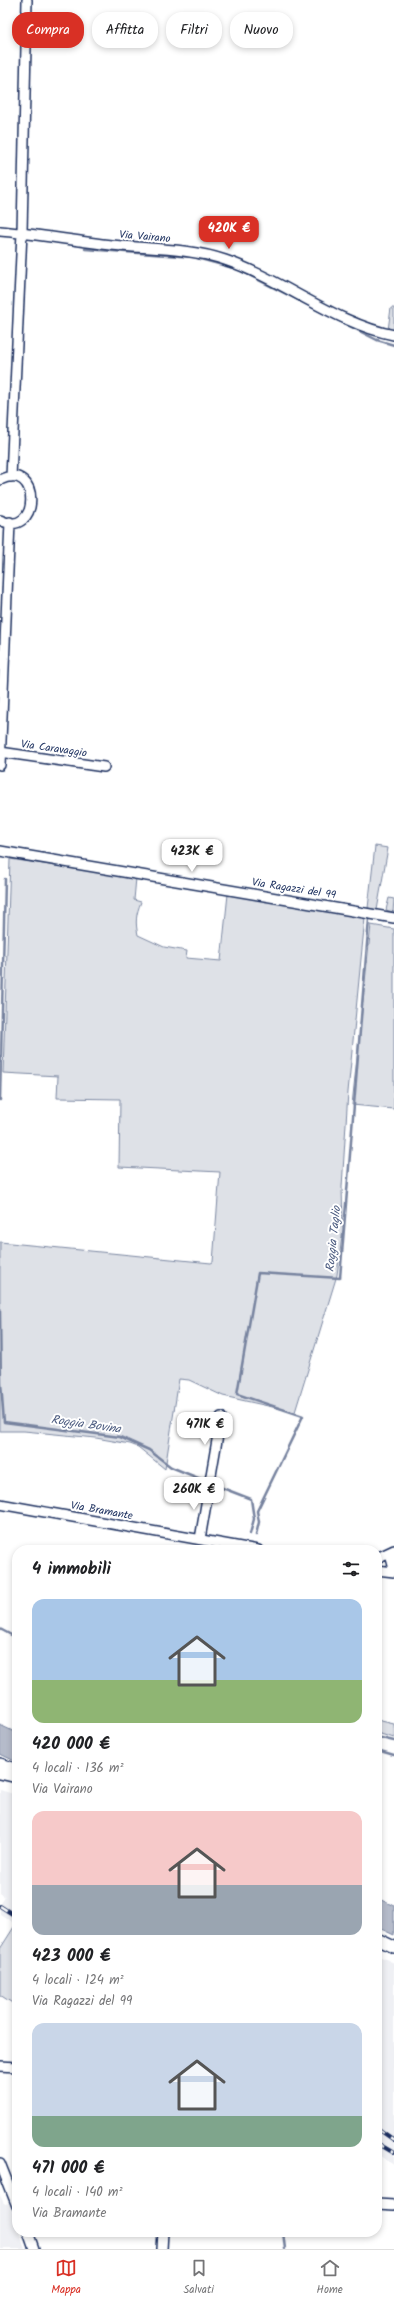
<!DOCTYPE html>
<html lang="it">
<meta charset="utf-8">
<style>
body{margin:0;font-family:Kalam,sans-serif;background:#f2f2f2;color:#202124;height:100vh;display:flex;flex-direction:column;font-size:15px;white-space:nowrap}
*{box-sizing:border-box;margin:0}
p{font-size:13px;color:#757577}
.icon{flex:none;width:22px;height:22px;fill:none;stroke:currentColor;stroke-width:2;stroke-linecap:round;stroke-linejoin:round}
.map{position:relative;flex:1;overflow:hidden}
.details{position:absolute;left:12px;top:1545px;width:370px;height:692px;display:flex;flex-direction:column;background:#fff;border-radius:16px;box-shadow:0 2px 6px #0003}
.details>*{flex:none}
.top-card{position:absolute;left:12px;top:12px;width:370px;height:36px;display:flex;gap:8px}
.price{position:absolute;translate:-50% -34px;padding:0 9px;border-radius:8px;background:#fff;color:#222;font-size:13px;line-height:26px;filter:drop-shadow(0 1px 2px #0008)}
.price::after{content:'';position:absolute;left:50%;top:24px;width:12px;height:9px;margin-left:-6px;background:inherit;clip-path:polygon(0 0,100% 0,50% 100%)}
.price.current{background:#d93025;color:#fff}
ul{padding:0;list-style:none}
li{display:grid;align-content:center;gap:8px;height:212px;padding:0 20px}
li span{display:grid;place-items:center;height:124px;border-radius:12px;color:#555}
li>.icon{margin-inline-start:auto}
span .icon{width:72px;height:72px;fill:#fffc;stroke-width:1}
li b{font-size:17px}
h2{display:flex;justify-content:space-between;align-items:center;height:48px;padding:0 20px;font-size:17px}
.chip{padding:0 14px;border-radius:16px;background:#fff;box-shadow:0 2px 6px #0003;font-size:14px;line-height:36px}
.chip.current{background:#d93025;color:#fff}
.tabs{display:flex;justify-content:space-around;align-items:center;height:56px;border-top:1px solid #e0e0e0;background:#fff;font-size:11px;color:#757577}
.tabs a{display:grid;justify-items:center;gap:2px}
.tabs .current{color:#d93025}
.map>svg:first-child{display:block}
.built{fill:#eff0f4}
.green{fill:#dee1e7;stroke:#7c88a2}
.water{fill:#b5bbca;stroke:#77839f}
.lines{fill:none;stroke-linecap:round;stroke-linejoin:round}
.stream{stroke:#77839f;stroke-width:2.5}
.minor-casing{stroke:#1b2f5e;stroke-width:12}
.major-casing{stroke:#1b2f5e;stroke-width:14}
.minor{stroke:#fff;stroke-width:9}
.major{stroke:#fff;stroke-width:11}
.rail-casing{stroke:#1b2f5e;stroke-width:4}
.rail{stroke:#fff;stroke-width:2.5;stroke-dasharray:8;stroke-linecap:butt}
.labels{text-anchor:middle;stroke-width:4;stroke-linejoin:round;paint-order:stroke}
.street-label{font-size:11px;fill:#1b2f5e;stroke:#fff}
.water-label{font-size:12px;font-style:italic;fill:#49597e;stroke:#fff}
</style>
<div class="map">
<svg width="394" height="2249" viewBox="0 0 394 2249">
<rect width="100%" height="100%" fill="#fff"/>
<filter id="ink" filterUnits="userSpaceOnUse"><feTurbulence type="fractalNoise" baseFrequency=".025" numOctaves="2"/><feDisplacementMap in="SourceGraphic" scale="8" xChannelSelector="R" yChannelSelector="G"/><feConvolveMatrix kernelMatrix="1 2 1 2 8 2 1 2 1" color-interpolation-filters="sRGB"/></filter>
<g filter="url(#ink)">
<path class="built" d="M 0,1790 L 17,1795 L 17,1925 L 0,1914 L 0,1905 L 5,1897 L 0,1893 Z
M 377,1955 L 394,1963 L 394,2165 L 377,2154 Z
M 0,2195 L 4,2204 L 9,2203 L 17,2226 L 17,2232 L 19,2232 L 25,2249 L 0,2249 Z"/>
<path class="green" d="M 391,308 L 394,308 L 394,331 L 388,330 Z
M 375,846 L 388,848 L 377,910 L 368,908 Z
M 10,859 L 136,878 L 134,900 L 141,902 C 136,914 135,922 138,935 L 164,947 L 187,951 L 186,958 L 221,961 L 228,894 L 365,918 L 348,1092 L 342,1187 L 343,1229 L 337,1275 L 295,1412 L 223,1396 L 189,1380 L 179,1379 L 165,1469 L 138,1447 L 130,1444 L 96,1438 L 24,1431 L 0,1431 L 0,1242 L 211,1263 L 213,1262 L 220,1172 L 119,1167 L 120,1099 L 57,1098 L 58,1076 L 3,1073 Z
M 389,898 L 394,899 L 393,912 L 386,910 Z
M 371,925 L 394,929 L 394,1109 L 352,1105 Z
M 377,1720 L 394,1724 L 394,1738 L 377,1733 Z
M 14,1927 L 17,1928 L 17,2006 L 0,1995 L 0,1949 Z"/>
<path class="water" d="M 0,1725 L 17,1733 L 17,1762 L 0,1754 Z
M 377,1898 L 394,1906 L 394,1935 L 377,1927 Z"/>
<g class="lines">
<path class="stream" d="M 85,249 L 193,257 L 237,269
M 243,272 L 377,340 L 394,345
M 0,1100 L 5,879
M 0,1311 L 1,1383 L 4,1422 L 120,1437 L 149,1450 L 171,1467 L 208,1482
M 212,1484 L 251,1499 L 254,1519 L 250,1534
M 256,1535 L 259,1522 L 257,1511 L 303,1416 L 237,1394 L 258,1273 L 340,1278 L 369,919
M 0,1629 L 17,1638
M 377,1737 L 394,1741
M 377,1750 L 394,1755
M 283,2232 L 285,2249"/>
<defs>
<path id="minor" d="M 0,231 C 37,234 74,241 111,245 C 149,249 190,248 225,260 C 282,279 336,324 394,335
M 11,477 L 22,232 L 27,0
M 0,480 C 41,459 41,540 0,520
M 0,752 L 104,767
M 0,765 L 10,522
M 0,851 L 394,918
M 0,1504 L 258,1550
M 200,1539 L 221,1417
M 394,1551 L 391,1558 L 394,1569
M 377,1558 L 394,1550
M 377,1570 L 394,1572
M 0,2066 L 17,2067
M 0,2163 L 17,2206
M 377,2204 L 394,2205
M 28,2232 L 34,2249
M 162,2249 L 163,2232"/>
<path id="major" d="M 0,1764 L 17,1770
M 0,1773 L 17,1777
M 377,1939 L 394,1947"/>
</defs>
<use href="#minor" class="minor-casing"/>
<use href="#major" class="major-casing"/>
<use href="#minor" class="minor"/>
<use href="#major" class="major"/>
<defs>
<path id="rail" d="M 0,1906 L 17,1917
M 377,2128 L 394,2140
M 377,2143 L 394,2153"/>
</defs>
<use href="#rail" class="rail-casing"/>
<use href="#rail" class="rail"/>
</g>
</g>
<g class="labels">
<g class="street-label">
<text transform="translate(145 236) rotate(5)" y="4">Via Vairano</text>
<text transform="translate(54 748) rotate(8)" y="4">Via Caravaggio</text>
<text transform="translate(294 888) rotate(9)" y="4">Via Ragazzi del 99</text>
<text transform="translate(102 1510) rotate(10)" y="4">Via Bramante</text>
</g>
<g class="water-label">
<text transform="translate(333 1239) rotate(-84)" y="4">Roggia Taglio</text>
<text transform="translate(86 1424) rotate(8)" y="4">Roggia Bovina</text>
</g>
</g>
</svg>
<b class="price current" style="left:229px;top:250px">420K €</b>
<b class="price" style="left:192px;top:873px">423K €</b>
<b class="price" style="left:205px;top:1446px">471K €</b>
<b class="price" style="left:194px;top:1511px">260K €</b>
<div class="top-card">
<a class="chip current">Compra</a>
<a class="chip">Affitta</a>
<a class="chip">Filtri</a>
<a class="chip">Nuovo</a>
</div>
<section class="details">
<h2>4 immobili<svg class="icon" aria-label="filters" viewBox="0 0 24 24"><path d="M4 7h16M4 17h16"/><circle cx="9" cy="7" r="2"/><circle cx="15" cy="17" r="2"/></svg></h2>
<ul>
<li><span style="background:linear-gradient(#a9c7e8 65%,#8fb573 0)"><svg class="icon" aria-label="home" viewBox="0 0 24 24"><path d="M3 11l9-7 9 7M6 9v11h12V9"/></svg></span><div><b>420 000 €</b><p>4 locali · 136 m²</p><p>Via Vairano</p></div></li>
<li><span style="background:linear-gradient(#f6c9c9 60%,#9aa5b1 0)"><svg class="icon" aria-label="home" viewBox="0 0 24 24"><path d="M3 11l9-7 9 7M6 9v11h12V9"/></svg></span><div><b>423 000 €</b><p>4 locali · 124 m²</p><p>Via Ragazzi del 99</p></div></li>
<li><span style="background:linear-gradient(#c9d6e8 75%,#7fa58c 0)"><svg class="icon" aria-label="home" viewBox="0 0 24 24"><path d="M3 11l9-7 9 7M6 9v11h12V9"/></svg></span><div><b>471 000 €</b><p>4 locali · 140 m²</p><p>Via Bramante</p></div></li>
</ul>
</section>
</div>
<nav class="tabs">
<a class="current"><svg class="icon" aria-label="map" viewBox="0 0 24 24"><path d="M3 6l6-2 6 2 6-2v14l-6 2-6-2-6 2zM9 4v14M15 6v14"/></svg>Mappa</a>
<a><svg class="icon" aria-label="saved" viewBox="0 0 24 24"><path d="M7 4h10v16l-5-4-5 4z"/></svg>Salvati</a>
<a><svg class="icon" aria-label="home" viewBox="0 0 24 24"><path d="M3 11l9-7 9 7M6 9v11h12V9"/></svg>Home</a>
</nav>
